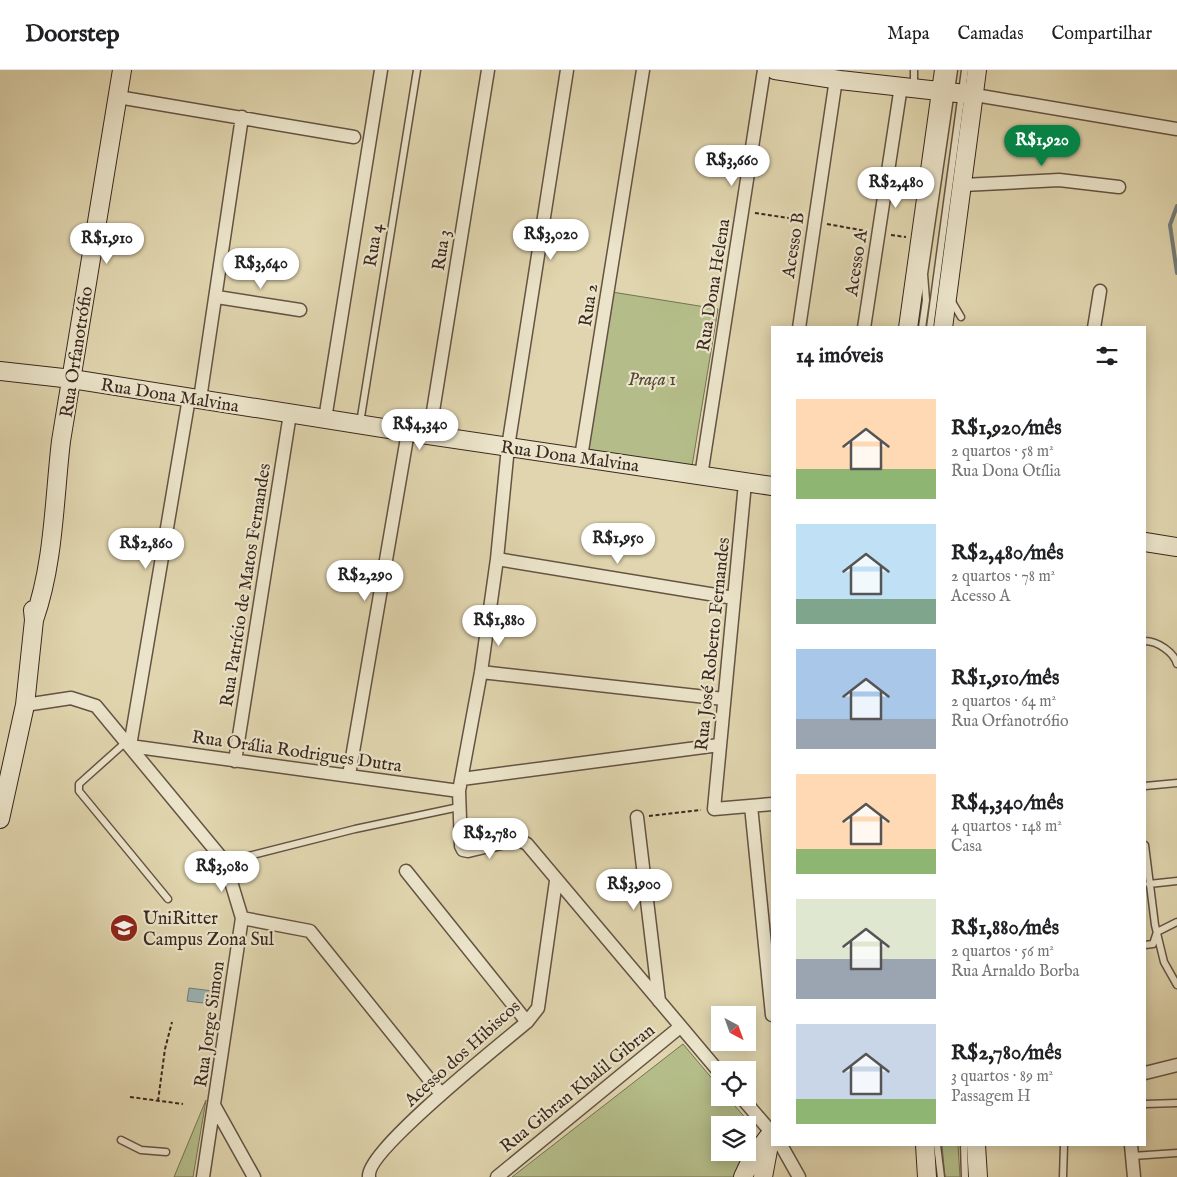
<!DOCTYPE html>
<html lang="pt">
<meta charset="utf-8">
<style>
body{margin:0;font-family:"IM FELL English",serif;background:#f2f2f2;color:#202124;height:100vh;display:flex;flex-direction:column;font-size:19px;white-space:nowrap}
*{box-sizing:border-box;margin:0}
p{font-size:16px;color:#757577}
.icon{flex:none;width:28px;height:28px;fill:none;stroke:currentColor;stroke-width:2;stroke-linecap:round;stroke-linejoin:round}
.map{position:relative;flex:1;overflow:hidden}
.panel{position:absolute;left:771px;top:256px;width:375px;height:820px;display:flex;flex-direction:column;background:#fff;border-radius:0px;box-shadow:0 2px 12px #0003}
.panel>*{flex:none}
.needle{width:32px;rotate:139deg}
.buttons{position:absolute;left:711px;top:936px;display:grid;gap:10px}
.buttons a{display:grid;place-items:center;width:45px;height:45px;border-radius:0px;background:#fff;box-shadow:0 2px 12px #0003;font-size:25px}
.price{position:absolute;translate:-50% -42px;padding:0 11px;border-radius:18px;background:#fff;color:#222;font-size:16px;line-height:32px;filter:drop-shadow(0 1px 2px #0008)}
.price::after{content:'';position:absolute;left:50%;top:30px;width:15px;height:11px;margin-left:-8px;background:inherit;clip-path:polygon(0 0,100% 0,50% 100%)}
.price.selected{background:#0b8043;color:#fff}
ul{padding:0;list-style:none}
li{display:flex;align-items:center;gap:15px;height:125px;padding:0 25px}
li span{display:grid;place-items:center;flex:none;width:140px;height:100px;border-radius:0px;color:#555}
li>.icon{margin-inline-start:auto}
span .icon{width:60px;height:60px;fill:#fffc;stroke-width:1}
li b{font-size:21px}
h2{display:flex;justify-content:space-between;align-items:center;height:60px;padding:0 25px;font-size:21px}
header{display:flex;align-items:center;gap:30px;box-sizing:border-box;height:70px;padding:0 25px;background:#fff;border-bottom:1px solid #e0e0e0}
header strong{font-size:24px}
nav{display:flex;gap:28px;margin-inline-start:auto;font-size:18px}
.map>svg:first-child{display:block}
.green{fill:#b4bd89;stroke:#777254}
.water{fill:#9ab5b7;stroke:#747d7b}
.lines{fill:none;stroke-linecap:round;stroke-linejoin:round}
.stream{stroke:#747d7b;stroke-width:4}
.lane-casing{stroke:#645344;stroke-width:9}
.street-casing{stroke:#645344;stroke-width:15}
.secondary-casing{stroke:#3a2820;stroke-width:20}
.path{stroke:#3a2820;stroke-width:2;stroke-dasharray:4 2.5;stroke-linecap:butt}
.lane{stroke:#ebe4ca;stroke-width:6}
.street{stroke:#ebe4ca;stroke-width:12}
.secondary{stroke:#ebe4ca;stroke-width:18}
.labels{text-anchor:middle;stroke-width:4.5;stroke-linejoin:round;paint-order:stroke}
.street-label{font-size:18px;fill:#3a2820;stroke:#ebe4ca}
.park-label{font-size:18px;font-style:italic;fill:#524635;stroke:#ebe4ca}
.poi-label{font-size:18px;fill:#3a2820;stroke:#ebe4ca;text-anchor:start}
</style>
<header>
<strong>Doorstep</strong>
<nav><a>Mapa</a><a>Camadas</a><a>Compartilhar</a></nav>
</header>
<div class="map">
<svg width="1177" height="1107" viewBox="0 0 1177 1107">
<rect width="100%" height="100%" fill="#e0d5ae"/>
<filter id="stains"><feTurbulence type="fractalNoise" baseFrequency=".004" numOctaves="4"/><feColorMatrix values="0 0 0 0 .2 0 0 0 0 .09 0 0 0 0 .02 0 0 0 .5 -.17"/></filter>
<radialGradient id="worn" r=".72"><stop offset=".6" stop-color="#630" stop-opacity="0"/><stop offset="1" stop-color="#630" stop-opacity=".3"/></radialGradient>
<path class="green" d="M 612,222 L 718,239 L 692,396 L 586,379 Z
M 683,974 L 720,1018 L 720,1028 L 728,1028 L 755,1059 L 748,1077 L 748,1055 L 720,1055 L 720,1082 L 745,1083 L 735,1107 L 512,1107 Z
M 206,1030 L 193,1107 L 174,1107 Z
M 942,1075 L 958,1075 L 960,1107 L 945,1107 Z"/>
<path class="water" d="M 189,918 L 213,921 L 211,934 L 187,931 Z"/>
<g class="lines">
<path class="stream" d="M 1177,136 L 1170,155 L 1177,203"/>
<defs>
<path id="lane" d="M 914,16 L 914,0
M 951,230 L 961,247
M 922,258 L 926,230 L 924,204 L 954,0
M 930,258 L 965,0
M 360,353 L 417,0
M 1145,571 C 1157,571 1174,582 1177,594
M 127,671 L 79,714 L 79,721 L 168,829
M 1145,716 L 1177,713
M 1145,775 L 1155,855 L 1164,892 L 1177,915
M 225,792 L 355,759 L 459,737
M 1149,814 L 1177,811
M 1145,875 L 1153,874 L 1157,862 L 1177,852
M 1145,1034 L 1177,1033
M 121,1070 L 141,1080 L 166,1082
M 937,1075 L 941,1107
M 964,1075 L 965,1107
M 1132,1086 L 1177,1083
M 1063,1107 L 1064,1075"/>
<path id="street" d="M 567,0 L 508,377 L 497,489 L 481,602 L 459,721 L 461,776 L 463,780 L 468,781 L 517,769 L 527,774 L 720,1003
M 975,25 L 1177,59
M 118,27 L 354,67
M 963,115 L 1059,110 L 1119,117
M 217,227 L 300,240
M 799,258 L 836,9
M 864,258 L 901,16
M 1094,258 L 1100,221
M 189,328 L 130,676 L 459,721
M 200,329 L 242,47
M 325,349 L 381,0
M 429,366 L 488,0
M 581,387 L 643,0
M 701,406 L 764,0
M 745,413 L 714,739 L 772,734
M 497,489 L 734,528
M 481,602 L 724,629
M 25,635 L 71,628 L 96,636 L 225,792 L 242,848 L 203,1107
M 235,691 L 290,344
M 349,705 L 408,362
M 462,709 L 719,675
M 751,736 L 772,945
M 637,747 L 659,931
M 406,801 L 527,952
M 242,848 L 310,861 L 441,1024
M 1145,1003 L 1177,995
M 742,1028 L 772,1063
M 215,1037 L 254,1107
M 781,1075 L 799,1107
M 1131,1075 L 1134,1107
M 369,1107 C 365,1082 502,973 527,952 L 538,938 L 556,811
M 497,1107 L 680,957"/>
<path id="secondary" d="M 775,0 L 840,10 L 975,25
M 908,258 L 944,0
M 943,258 L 977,0
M 0,301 L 72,309 L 408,362 L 772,416
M 1145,472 L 1177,477
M 34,550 C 54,493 54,431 61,371 L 122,0
M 0,749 L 25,635 L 34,550 L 33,540
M 925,1075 L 927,1107
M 976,1075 L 978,1107
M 743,1107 L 751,1090 L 772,1062
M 763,1107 L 771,1064"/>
</defs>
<use href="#lane" class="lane-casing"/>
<use href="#street" class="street-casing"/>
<use href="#secondary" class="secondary-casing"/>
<path class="path" d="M 755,143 L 802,150
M 827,154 L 866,161
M 891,165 L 906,167
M 649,746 L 701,740
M 130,1027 L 183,1034
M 158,1031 L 165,979 L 172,952"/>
<use href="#lane" class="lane"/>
<use href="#street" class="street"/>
<use href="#secondary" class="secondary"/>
</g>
<defs>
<symbol id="university-disc" viewBox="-11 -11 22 22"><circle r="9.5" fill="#8f2418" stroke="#ebe4ca"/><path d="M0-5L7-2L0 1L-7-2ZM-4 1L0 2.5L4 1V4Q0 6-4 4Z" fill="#fff"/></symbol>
</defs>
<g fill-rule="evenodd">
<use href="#university-disc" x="108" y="842" width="32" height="32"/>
</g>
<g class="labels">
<g class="street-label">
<text transform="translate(373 175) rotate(-81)" y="6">Rua 4</text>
<text transform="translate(793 175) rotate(-81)" y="6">Acesso B</text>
<text transform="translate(441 180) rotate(-81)" y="6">Rua 3</text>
<text transform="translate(856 193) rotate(-81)" y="6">Acesso A</text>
<text transform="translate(713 215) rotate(-81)" y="6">Rua Dona Helena</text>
<text transform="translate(588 235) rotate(-81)" y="6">Rua 2</text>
<text transform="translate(76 282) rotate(-81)" y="6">Rua Orfanotrófio</text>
<text transform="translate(170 325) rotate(9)" y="6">Rua Dona Malvina</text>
<text transform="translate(570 386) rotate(8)" y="6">Rua Dona Malvina</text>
<text transform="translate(245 515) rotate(-81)" y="6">Rua Patrício de Matos Fernandes</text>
<text transform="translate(712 574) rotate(-84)" y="6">Rua José Roberto Fernandes</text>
<text transform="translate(297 681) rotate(8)" y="6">Rua Orália Rodrigues Dutra</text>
<text transform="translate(209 954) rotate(-82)" y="6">Rua Jorge Simon</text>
<text transform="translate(462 983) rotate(-42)" y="6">Acesso dos Hibiscos</text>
<text transform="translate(577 1018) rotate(-39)" y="6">Rua Gibran Khalil Gibran</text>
</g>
<g class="park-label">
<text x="652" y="315">Praça 1</text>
</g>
<g class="poi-label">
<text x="143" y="854">UniRitter<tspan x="143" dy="21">Campus Zona Sul</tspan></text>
</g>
</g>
<rect width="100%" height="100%" filter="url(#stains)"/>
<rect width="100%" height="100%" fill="url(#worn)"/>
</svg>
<div class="buttons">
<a><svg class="needle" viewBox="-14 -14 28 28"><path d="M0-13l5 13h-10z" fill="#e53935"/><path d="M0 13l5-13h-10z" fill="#757577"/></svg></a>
<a><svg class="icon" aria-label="locate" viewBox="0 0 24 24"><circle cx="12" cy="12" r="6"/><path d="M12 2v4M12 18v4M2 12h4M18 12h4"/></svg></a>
<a><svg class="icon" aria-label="layers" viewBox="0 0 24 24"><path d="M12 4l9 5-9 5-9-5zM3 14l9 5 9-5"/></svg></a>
</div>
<b class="price selected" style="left:1042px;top:97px">R$1,920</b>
<b class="price" style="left:732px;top:117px">R$3,660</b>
<b class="price" style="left:896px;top:139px">R$2,480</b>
<b class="price" style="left:551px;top:191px">R$3,020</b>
<b class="price" style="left:107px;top:195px">R$1,910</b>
<b class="price" style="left:261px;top:220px">R$3,640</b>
<b class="price" style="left:420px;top:381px">R$4,340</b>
<b class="price" style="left:618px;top:495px">R$1,950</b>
<b class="price" style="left:146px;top:500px">R$2,860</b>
<b class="price" style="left:365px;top:532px">R$2,290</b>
<b class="price" style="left:499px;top:577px">R$1,880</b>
<b class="price" style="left:490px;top:790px">R$2,780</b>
<b class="price" style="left:222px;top:823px">R$3,080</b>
<b class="price" style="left:634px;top:841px">R$3,900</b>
<section class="panel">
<h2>14 imóveis<svg class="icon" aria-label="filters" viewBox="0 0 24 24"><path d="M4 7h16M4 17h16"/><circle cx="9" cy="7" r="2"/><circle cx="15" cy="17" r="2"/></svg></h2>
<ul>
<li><span style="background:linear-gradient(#ffd9b3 70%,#8fb573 0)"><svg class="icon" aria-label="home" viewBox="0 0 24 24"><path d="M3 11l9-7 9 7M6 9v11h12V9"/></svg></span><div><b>R$1,920/mês</b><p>2 quartos · 58 m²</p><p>Rua Dona Otília</p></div></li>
<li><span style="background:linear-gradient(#bfe0f5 75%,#7fa58c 0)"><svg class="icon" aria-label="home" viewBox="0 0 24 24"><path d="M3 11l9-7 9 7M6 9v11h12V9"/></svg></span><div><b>R$2,480/mês</b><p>2 quartos · 78 m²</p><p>Acesso A</p></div></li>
<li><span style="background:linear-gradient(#a9c7e8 70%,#9aa5b1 0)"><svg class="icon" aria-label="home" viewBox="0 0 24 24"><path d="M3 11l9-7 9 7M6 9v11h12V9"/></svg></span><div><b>R$1,910/mês</b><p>2 quartos · 64 m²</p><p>Rua Orfanotrófio</p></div></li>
<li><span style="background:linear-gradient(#ffd9b3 75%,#8fb573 0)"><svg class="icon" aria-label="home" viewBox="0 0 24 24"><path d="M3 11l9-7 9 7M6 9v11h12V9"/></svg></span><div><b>R$4,340/mês</b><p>4 quartos · 148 m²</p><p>Casa</p></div></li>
<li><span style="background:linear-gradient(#dfe7d0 60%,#9aa5b1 0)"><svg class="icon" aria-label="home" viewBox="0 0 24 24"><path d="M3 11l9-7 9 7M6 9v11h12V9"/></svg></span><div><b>R$1,880/mês</b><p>2 quartos · 56 m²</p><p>Rua Arnaldo Borba</p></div></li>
<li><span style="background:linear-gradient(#c9d6e8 75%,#8fb573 0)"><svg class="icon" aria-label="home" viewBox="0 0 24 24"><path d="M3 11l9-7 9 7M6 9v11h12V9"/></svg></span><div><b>R$2,780/mês</b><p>3 quartos · 89 m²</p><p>Passagem H</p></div></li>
</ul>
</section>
</div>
